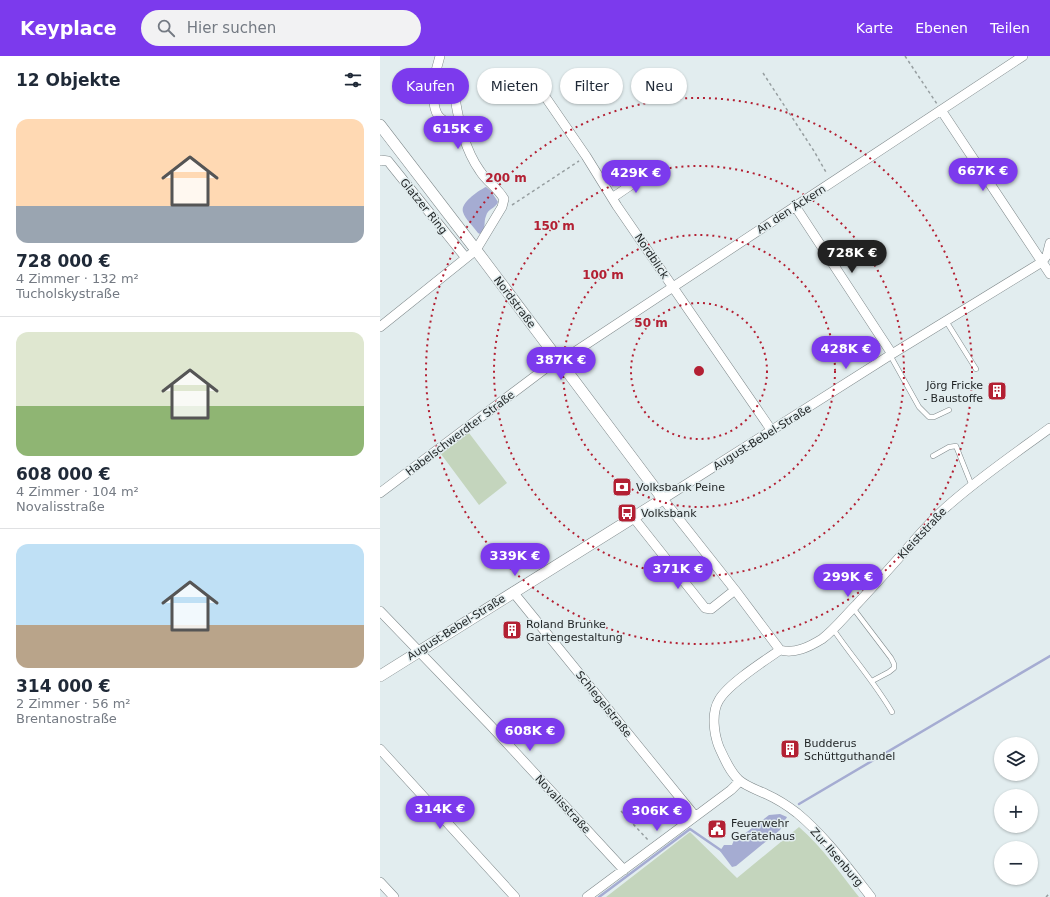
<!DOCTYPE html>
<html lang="de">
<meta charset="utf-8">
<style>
body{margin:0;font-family:"DejaVu Sans",sans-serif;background:#f2f2f3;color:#1f2937;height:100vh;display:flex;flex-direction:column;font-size:15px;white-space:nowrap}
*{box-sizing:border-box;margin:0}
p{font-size:13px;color:#747a83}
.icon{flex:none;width:22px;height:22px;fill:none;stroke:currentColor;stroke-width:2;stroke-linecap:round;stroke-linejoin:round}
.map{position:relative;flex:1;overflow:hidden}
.panel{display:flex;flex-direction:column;background:#fff;width:380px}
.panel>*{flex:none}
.hud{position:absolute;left:12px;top:12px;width:380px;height:36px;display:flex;gap:8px}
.tools{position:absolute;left:614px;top:681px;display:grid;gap:8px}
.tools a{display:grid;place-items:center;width:44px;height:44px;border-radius:50%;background:#fff;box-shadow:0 1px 3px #0004;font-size:20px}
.price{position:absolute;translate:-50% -34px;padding:0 9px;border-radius:14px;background:#7c3aed;color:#fff;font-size:13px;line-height:26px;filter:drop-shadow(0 1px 2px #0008)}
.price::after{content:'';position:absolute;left:50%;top:24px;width:12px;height:9px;margin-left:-6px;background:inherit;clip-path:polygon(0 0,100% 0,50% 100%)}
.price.on{background:#222;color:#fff}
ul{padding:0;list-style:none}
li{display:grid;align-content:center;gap:8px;height:212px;padding:0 16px}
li+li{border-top:1px solid #e0e1e3}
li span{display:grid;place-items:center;height:124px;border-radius:12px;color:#555}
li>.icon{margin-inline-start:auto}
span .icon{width:72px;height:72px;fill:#fffc;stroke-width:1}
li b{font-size:17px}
h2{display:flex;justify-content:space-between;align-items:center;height:48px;padding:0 16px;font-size:17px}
.tag{padding:0 14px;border-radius:18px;background:#fff;box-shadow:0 1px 3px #0004;font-size:14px;line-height:36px}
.tag.on{background:#7c3aed;color:#fff}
header{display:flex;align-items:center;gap:24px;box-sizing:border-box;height:56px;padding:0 20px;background:#7c3aed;color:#fff}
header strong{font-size:19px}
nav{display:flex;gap:22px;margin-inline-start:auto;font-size:14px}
.search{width:280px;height:36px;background:#f2f2f3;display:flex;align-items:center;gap:10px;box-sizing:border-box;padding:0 14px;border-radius:22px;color:#747a83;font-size:15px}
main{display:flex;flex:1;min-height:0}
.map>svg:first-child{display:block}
.green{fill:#c4d5bd}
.water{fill:#a5acd2}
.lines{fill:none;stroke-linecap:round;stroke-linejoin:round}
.stream{stroke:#a5acd2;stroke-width:2.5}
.service-casing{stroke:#808a8c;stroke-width:5.5}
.minor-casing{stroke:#808a8c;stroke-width:10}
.tertiary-casing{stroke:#808a8c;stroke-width:12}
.path{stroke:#979fa1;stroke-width:1.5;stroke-dasharray:3 3;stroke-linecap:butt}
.service{stroke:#fff;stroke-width:4.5}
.minor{stroke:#fff;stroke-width:9}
.tertiary{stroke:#fff;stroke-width:11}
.ring{fill:none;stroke:#b32033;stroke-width:2;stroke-dasharray:2 4}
.labels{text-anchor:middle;stroke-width:3;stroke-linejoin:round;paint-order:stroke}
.street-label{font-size:11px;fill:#1f2324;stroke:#e2edef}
.poi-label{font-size:11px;fill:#1f2324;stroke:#e2edef;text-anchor:start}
.centre{fill:#b32033;stroke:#e2edef;stroke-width:2}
.ring-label{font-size:12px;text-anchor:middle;font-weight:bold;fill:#b32033;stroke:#e2edef;stroke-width:3;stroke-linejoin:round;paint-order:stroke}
</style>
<header>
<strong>Keyplace</strong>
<div class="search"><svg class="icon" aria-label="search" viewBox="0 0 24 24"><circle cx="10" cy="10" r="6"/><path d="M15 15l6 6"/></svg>Hier suchen</div>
<nav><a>Karte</a><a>Ebenen</a><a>Teilen</a></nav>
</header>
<main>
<section class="panel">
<h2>12 Objekte<svg class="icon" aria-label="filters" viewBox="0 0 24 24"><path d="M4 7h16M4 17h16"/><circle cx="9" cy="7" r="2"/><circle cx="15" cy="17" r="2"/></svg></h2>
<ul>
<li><span style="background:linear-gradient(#ffd9b3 70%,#9aa5b1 0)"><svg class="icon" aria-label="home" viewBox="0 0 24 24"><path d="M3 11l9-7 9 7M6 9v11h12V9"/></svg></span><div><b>728 000 €</b><p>4 Zimmer · 132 m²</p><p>Tucholskystraße</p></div></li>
<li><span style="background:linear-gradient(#dfe7d0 60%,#8fb573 0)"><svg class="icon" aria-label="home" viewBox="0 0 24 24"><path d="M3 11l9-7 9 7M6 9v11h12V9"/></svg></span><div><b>608 000 €</b><p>4 Zimmer · 104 m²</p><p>Novalisstraße</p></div></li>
<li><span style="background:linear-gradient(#bfe0f5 65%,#b9a48a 0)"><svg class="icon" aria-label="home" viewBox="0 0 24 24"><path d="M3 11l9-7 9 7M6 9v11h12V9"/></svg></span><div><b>314 000 €</b><p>2 Zimmer · 56 m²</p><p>Brentanostraße</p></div></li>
</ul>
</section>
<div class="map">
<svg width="670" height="841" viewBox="0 0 670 841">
<rect width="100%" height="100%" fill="#e2edef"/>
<path class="green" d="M 89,377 L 127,427 L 99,449 L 61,398 Z
M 419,771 C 442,791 460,817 479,841 L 226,841 L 310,776 L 357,822 Z"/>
<path class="water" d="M 106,131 L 111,135 L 118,146 C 115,153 108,152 106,160 C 103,167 107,172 100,178 L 98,177 C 94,171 85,163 83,156 C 80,147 99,134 106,131 Z
M 400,758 L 407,761 L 400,774 L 356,810 L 352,811 L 340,795 L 344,789 L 352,789 L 354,784 L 363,779 L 389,759 Z"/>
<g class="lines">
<path class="stream" d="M 419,748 L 670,600
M 219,841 L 310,773 L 342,795"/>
<defs>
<path id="service" d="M 566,265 L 596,313
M 510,299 L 539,351 L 549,361 L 554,361 L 569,354
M 553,400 L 569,391 L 576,390 L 592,430
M 473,552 L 511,602 L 514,608 L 514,612 L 509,616 L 492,625
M 453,573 C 472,601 495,627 512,656"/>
<path id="minor" d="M 153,23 L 206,100 L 237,150 L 392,375
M 53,29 C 54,40 52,58 63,64 C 68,67 75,69 81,71
M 561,54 L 670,218
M 0,105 L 1,104 L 8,105 L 86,202
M 232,142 L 267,118
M 415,150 L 512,298
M 670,187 L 667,199 L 662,206 L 512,298 L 283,443 L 355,534 L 400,594 C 415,598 429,591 442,583 C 455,573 465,560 476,549 C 493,531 509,513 525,495 C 540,478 554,461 571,447 C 602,420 637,396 670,372
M 0,271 L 96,194 L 122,151 L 124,143 C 118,132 107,126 100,115 C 85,94 79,67 75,42 C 71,33 62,32 53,29 L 54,22 L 60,0
M 0,437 L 170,309 L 187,301 L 643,0
M 253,461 L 325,552 L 331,553 L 355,534
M 133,536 L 315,760
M 0,555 L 110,669 L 244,814
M 400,594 C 384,605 348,628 339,644 C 331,657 334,678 339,691 C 344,702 350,716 359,724 C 367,731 378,734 386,738 C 397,743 408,750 417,757 C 446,781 468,812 491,841
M 0,693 L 135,841
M 0,826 L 14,841
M 207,841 L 351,734 L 360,725"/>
<path id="tertiary" d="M 0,69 L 96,194 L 283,443 L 0,620"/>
</defs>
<use href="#service" class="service-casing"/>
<use href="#minor" class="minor-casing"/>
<use href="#tertiary" class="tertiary-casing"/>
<path class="path" d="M 525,0 L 557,48
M 383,17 L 434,95 L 447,118
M 132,149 L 199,105
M 241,755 L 268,784
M 666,841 L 670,837"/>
<use href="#service" class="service"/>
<use href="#minor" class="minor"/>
<use href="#tertiary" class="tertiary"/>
</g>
<g class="ring">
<circle cx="319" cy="315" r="68"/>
<circle cx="319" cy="315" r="136"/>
<circle cx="319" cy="315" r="205"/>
<circle cx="319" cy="315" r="273"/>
</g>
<defs>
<symbol id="building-square" viewBox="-11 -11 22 22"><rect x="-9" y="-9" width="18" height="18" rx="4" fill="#b32033" stroke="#e2edef"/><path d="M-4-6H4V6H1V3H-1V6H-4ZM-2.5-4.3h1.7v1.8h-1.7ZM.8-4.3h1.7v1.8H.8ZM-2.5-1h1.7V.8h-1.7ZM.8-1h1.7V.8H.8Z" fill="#fff"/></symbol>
<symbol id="bank-square" viewBox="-11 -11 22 22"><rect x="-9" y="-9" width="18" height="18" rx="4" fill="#b32033" stroke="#e2edef"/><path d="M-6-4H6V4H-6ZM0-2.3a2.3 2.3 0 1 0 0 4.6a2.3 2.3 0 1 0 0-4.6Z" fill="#fff"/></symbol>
<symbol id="bus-square" viewBox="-11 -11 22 22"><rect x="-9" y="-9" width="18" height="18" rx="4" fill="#b32033" stroke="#e2edef"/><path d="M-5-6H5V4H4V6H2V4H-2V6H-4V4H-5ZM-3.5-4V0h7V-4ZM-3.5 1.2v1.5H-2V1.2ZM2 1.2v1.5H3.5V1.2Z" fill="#fff"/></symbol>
<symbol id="civic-square" viewBox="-11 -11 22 22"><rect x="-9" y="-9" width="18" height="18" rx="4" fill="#b32033" stroke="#e2edef"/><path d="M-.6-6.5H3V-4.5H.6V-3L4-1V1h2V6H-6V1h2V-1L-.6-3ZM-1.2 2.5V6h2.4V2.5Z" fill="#fff"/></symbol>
</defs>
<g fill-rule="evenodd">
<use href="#building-square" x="606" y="324" width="22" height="22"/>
<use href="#bank-square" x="231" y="420" width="22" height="22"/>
<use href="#bus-square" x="236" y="446" width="22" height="22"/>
<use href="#building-square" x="121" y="563" width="22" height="22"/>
<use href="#building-square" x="399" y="682" width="22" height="22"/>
<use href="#civic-square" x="326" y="762" width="22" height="22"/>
</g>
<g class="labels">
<g class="street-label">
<text transform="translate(44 150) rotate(51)" y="4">Glatzer Ring</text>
<text transform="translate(411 153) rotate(-33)" y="4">An den Äckern</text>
<text transform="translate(272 200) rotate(56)" y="4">Nordblick</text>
<text transform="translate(135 246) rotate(53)" y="4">Nordstraße</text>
<text transform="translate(80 377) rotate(-37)" y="4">Habelschwerdter Straße</text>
<text transform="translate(382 381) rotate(-32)" y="4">August-Bebel-Straße</text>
<text transform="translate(542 477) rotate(-47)" y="4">Kleiststraße</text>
<text transform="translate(76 571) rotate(-32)" y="4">August-Bebel-Straße</text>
<text transform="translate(224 648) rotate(51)" y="4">Schlegelstraße</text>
<text transform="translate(183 748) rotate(47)" y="4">Novalisstraße</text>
<text transform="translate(457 801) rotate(49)" y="4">Zur Ilsenburg</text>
</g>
<g class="poi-label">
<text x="603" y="333" text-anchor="end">Jörg Fricke<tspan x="603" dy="13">- Baustoffe</tspan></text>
<text x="256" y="435">Volksbank Peine</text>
<text x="261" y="461">Volksbank</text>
<text x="146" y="572">Roland Brunke<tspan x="146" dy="13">Gartengestaltung</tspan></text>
<text x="424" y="691">Budderus<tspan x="424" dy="13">Schüttguthandel</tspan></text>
<text x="351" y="771">Feuerwehr<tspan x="351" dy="13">Gerätehaus</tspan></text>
</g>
</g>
<circle cx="319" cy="315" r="6" class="centre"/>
<g class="ring-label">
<text x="126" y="126">200 m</text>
<text x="174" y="174">150 m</text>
<text x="223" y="223">100 m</text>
<text x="271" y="271">50 m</text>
</g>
</svg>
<div class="tools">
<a><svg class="icon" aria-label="layers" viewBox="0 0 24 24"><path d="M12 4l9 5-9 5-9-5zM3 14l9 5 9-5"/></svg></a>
<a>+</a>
<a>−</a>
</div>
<b class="price" style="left:78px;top:94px">615K €</b>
<b class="price" style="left:603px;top:136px">667K €</b>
<b class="price" style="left:256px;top:138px">429K €</b>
<b class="price on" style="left:472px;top:218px">728K €</b>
<b class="price" style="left:466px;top:314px">428K €</b>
<b class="price" style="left:181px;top:325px">387K €</b>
<b class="price" style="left:135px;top:521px">339K €</b>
<b class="price" style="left:298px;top:534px">371K €</b>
<b class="price" style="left:468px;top:542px">299K €</b>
<b class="price" style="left:150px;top:696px">608K €</b>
<b class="price" style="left:60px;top:774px">314K €</b>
<b class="price" style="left:277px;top:776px">306K €</b>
<div class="hud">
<a class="tag on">Kaufen</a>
<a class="tag">Mieten</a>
<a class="tag">Filter</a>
<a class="tag">Neu</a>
</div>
</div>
</main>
